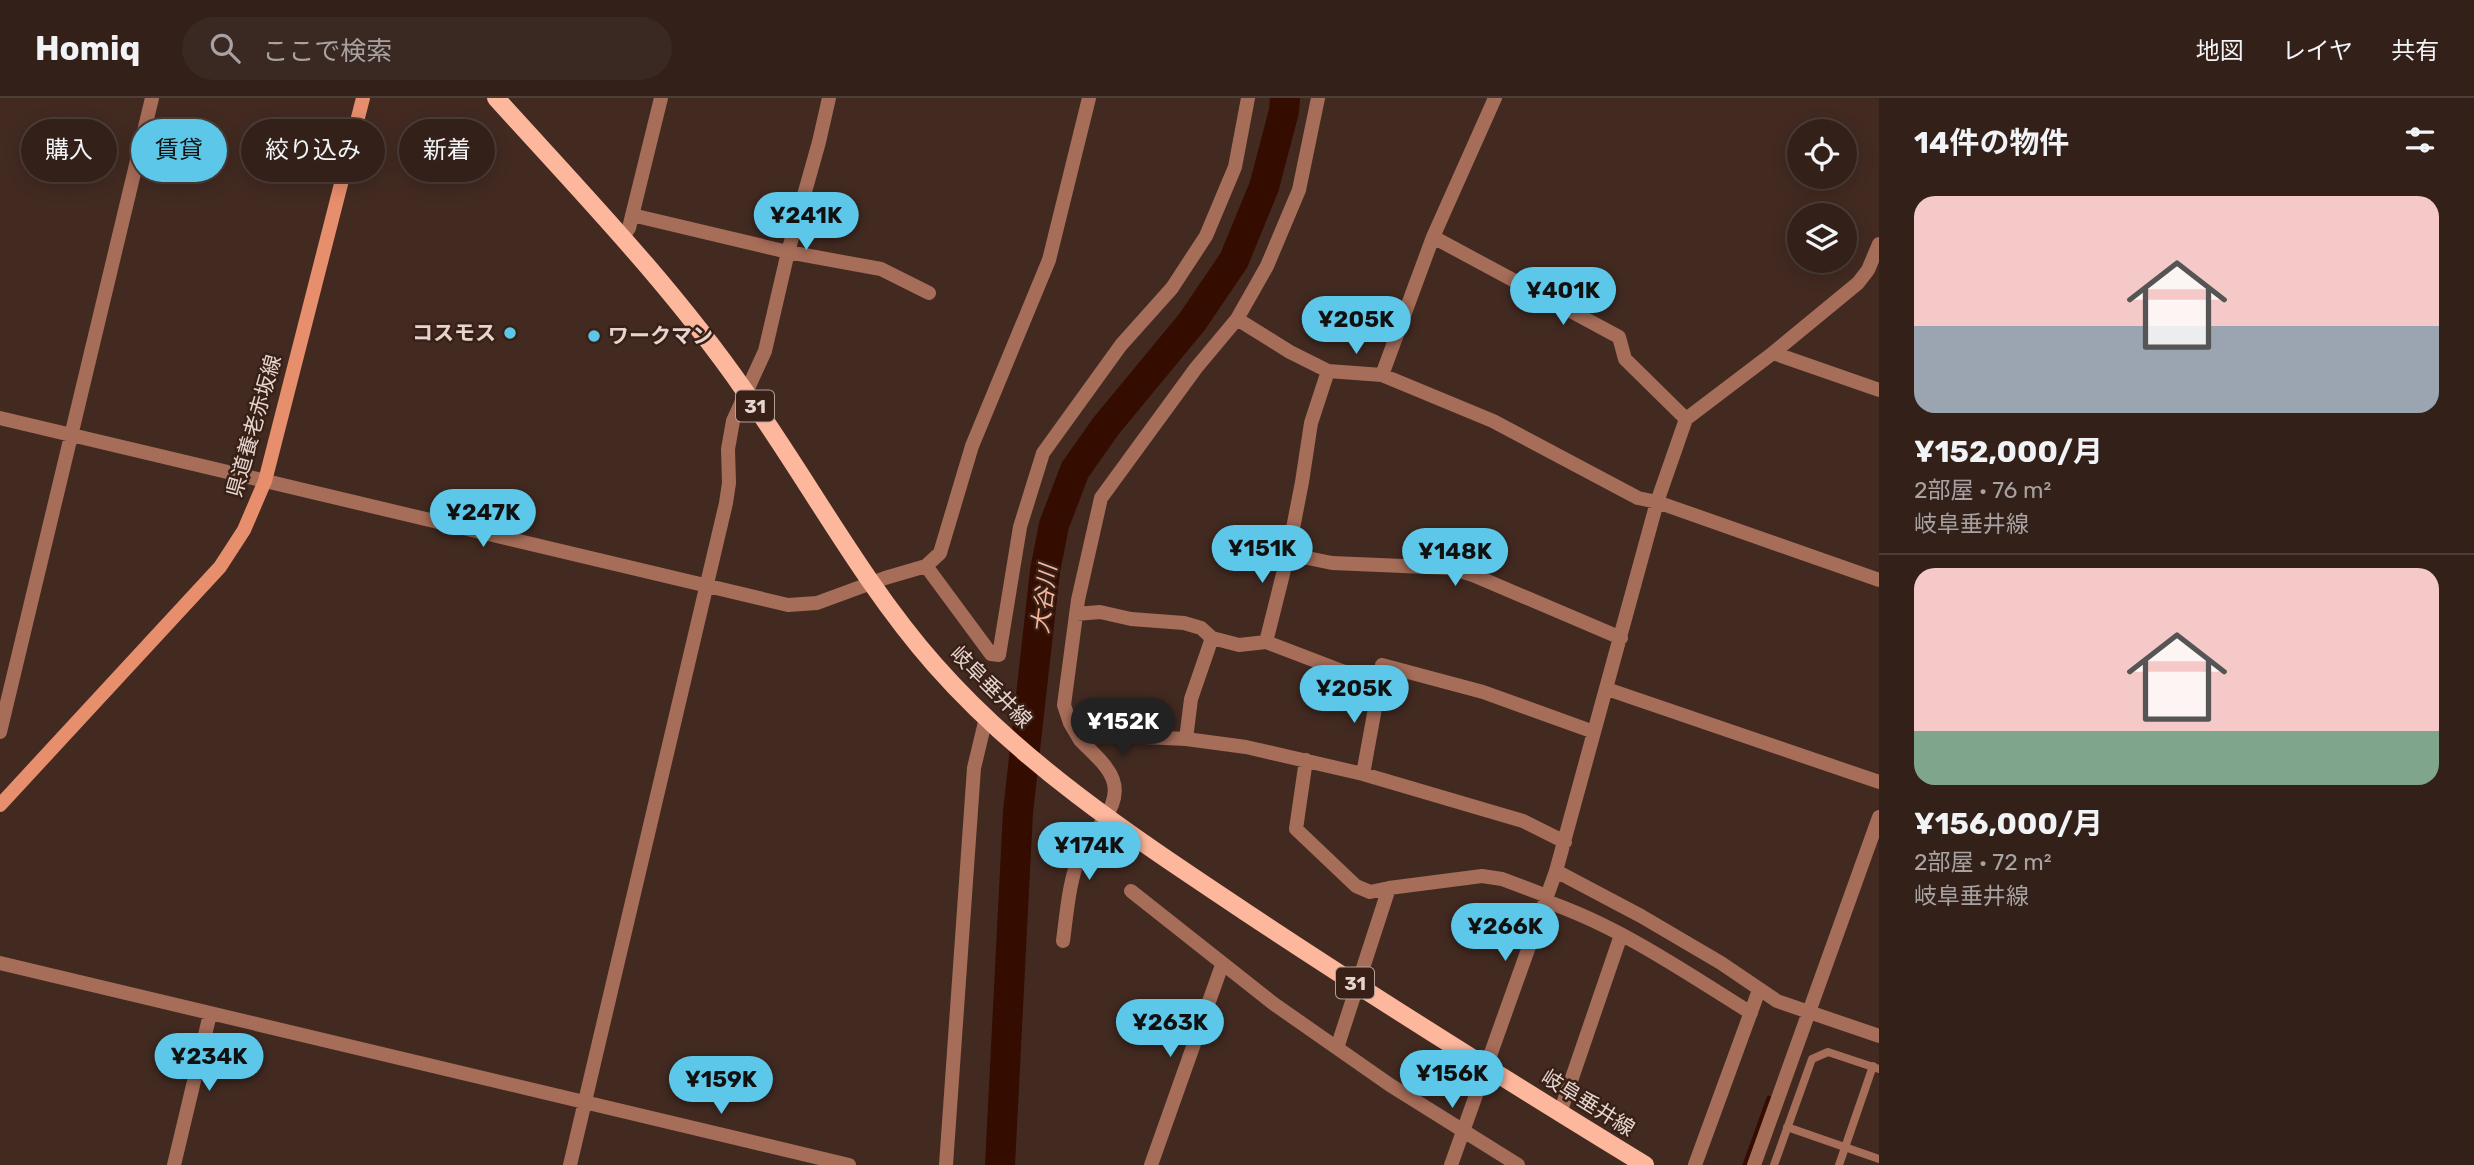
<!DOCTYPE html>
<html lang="ja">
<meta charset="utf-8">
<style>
body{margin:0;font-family:Rubik,"Noto Sans JP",sans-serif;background:#3a2822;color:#f1f3f6;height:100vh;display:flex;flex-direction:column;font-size:26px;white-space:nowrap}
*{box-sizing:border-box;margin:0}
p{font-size:23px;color:#a8a3a2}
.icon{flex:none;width:38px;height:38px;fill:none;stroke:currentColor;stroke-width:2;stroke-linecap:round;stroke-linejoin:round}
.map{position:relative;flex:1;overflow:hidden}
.details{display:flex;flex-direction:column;background:#322019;width:595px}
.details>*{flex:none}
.banner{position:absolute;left:21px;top:21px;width:665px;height:63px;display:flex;gap:14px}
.fabs{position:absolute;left:1787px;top:21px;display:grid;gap:14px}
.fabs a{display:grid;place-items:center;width:70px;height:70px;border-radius:50%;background:#322019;box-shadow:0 4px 18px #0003,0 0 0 2px #4d3e38;font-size:35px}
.price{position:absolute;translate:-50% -60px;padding:0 16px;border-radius:24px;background:#5cc7e8;color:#111;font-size:23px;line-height:46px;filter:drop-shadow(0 2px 4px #0008)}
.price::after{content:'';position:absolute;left:50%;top:42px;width:21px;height:16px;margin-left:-10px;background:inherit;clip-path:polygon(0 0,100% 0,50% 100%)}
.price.selected{background:#222;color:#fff}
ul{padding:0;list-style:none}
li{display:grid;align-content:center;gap:14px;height:371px;padding:0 35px}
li+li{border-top:2px solid #4d3e38}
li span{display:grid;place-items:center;height:217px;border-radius:21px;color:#555}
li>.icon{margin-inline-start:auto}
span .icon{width:126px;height:126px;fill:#fffc;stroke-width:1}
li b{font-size:30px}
h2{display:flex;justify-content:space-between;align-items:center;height:84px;padding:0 35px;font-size:30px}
.pill{padding:0 24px;border-radius:32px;background:#322019;box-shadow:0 4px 18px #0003,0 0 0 2px #4d3e38;font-size:24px;line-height:63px}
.pill.selected{background:#5cc7e8;color:#111}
header{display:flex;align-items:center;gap:42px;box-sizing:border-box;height:98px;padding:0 35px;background:#322019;border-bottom:2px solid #4d3e38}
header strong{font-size:33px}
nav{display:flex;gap:38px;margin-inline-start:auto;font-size:24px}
.search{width:490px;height:63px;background:#3a2822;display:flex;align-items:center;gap:18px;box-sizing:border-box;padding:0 24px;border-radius:38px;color:#a8a3a2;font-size:26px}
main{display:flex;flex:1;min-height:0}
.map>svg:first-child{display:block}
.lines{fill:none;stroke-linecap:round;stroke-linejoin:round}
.stream{stroke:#340c00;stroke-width:5}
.river{stroke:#340c00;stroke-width:30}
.lane{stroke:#a66d59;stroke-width:8}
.street{stroke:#a66d59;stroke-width:14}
.secondary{stroke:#e78e6d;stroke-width:14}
.primary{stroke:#fdb79d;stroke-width:18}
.poi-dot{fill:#5cc7e8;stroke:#382017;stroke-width:2.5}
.labels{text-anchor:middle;stroke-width:5;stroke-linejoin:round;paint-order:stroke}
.shield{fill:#382017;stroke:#b29f98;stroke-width:2}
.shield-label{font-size:19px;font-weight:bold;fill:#e6d5cf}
.poi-label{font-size:21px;font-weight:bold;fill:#e6d5cf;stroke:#382017;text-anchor:end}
.street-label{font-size:21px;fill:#e6d5cf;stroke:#382017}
.water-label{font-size:23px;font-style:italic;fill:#f8b49b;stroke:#382017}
</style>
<header>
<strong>Homiq</strong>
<div class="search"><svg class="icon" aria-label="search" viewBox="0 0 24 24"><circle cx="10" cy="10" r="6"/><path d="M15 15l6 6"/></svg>ここで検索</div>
<nav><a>地図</a><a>レイヤ</a><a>共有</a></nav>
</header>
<main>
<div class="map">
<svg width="1879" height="1067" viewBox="0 0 1879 1067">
<rect width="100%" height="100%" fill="#422a21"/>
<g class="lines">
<path class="stream" d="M 1745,1067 L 1769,1000"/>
<path class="river" d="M 1000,1067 L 1018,714 L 1045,473 L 1054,427 L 1075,372 L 1106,328 L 1192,224 L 1234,162 L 1264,89 L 1284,13 L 1285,0"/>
<path class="lane" d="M 1787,1029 L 1879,1061
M 1774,1067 L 1812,961 L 1828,954 L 1879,971
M 1839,1067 L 1873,968"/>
<path class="street" d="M 632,117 L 788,154 L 881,171 L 929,195
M 1433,139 L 1619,239 L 1625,261 L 1686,321
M 622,140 L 629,130 L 661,0
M 1237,221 L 1290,254 L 1328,273 L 1382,277 L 1493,323 L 1638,400 L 1657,404 L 1879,482
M 1773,255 L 1879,292
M 1382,277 L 1433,139 L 1495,0
M 0,320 L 788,507 L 817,505 L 885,480 L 926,468 L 940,455 L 972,348 L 1049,162 L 1089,0
M 1288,456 L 1332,465 L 1450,470 L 1473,477 L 1621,540
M 926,468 L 991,556 L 999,557 L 1020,429 L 1043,355 L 1121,247 L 1172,190 L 1206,138 L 1235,69 L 1248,0
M 1076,516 L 1100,514 L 1131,521 L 1184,525 L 1201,530 L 1212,540 L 1239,547 L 1266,544 L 1288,456 L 1302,384 L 1311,325 L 1328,273
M 1266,544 L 1342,573 L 1380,583 L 1382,567 L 1483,594 L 1594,634
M 1607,591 L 1879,684
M 0,634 L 152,0
M 1186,641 L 1191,601 L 1212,540
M 1080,642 L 1070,625 L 1064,607 L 1078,502 L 1101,400 L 1196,270 L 1237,221 L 1267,168 L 1299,92 L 1318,0
M 1306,662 L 1296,731 L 1356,788 L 1370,794 L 1389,790
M 1363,676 L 1380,583
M 1556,773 L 1641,818 L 1721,865 L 1777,903 L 1879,938
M 1131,793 L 1274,906 L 1390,987 L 1518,1067
M 1545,803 C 1619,828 1685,874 1751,915
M 1063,843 C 1067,813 1069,782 1081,754 C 1086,742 1096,733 1103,723 C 1130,685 1106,668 1080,642 L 1102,637 L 1186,641 L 1246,649 L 1363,676 L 1523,723 L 1565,744
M 0,865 L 849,1067
M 1337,950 L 1389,790 L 1482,778 L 1502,781 L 1547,798
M 1560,1015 L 1621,837
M 174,1067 L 210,916
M 570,1067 L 726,405 L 729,385 L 728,351 L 733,323 L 765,253 L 788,154 L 819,44 L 829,0
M 946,1067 L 974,670 L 986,620
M 1151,1067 L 1222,867
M 1451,1067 L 1556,773 L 1657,404 L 1686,321 L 1773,255 L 1858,185 L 1868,172 L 1879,146
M 1695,1067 L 1759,892
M 1754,1067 L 1879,719"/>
<path class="secondary" d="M 0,707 L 220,469 L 244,432 L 265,383 L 363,0"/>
<path class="primary" d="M 496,0 C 582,95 671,187 744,292 C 809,383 861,483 935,567 C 1024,668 1136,741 1247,815 C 1378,902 1511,985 1645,1067"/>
</g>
<g class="poi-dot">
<circle cx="510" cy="235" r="7"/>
<circle cx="594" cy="238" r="7"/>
</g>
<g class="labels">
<g class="shield">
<rect x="736" y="292.5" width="38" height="31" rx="5"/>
<rect x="1336" y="869.5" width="38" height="31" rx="5"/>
</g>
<g class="shield-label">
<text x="755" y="315">31</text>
<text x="1355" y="892">31</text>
</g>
<g class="poi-label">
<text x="496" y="242">コスモス</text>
<text x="608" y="245" text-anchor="start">ワークマン</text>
</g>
<g class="street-label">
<text transform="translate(254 328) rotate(-74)" y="7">県道養老赤坂線</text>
<text transform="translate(991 589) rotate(45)" y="7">岐阜垂井線</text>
<text transform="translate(1588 1005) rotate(32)" y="7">岐阜垂井線</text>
</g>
<g class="water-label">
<text transform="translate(1044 501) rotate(-83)" y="8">大谷川</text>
</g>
</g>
</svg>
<div class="fabs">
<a><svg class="icon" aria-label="locate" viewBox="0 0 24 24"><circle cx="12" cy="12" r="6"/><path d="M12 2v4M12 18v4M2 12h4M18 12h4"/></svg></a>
<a><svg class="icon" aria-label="layers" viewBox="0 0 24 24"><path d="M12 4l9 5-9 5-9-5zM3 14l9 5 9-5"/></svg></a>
</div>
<b class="price" style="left:806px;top:154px">¥241K</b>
<b class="price" style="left:1563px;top:229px">¥401K</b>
<b class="price" style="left:1356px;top:258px">¥205K</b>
<b class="price" style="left:483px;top:451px">¥247K</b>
<b class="price" style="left:1262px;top:487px">¥151K</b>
<b class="price" style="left:1455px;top:490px">¥148K</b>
<b class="price" style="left:1354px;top:627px">¥205K</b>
<b class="price selected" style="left:1123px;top:660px">¥152K</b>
<b class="price" style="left:1089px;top:784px">¥174K</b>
<b class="price" style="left:1505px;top:865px">¥266K</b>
<b class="price" style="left:1170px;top:961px">¥263K</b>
<b class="price" style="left:209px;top:995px">¥234K</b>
<b class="price" style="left:1452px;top:1012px">¥156K</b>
<b class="price" style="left:721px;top:1018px">¥159K</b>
<div class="banner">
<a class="pill">購入</a>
<a class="pill selected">賃貸</a>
<a class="pill">絞り込み</a>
<a class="pill">新着</a>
</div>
</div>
<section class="details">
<h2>14件の物件<svg class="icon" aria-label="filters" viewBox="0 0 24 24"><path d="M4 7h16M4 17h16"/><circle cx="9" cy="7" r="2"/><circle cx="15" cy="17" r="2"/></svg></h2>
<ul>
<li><span style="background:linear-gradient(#f6c9c9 60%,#9aa5b1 0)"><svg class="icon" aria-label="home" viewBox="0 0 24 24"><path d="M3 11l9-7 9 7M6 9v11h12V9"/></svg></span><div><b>¥152,000/月</b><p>2部屋 · 76 m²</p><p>岐阜垂井線</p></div></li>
<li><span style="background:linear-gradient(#f6c9c9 75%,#7fa58c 0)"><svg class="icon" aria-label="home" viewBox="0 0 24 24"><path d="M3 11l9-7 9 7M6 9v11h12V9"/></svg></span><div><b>¥156,000/月</b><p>2部屋 · 72 m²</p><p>岐阜垂井線</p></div></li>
</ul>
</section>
</main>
